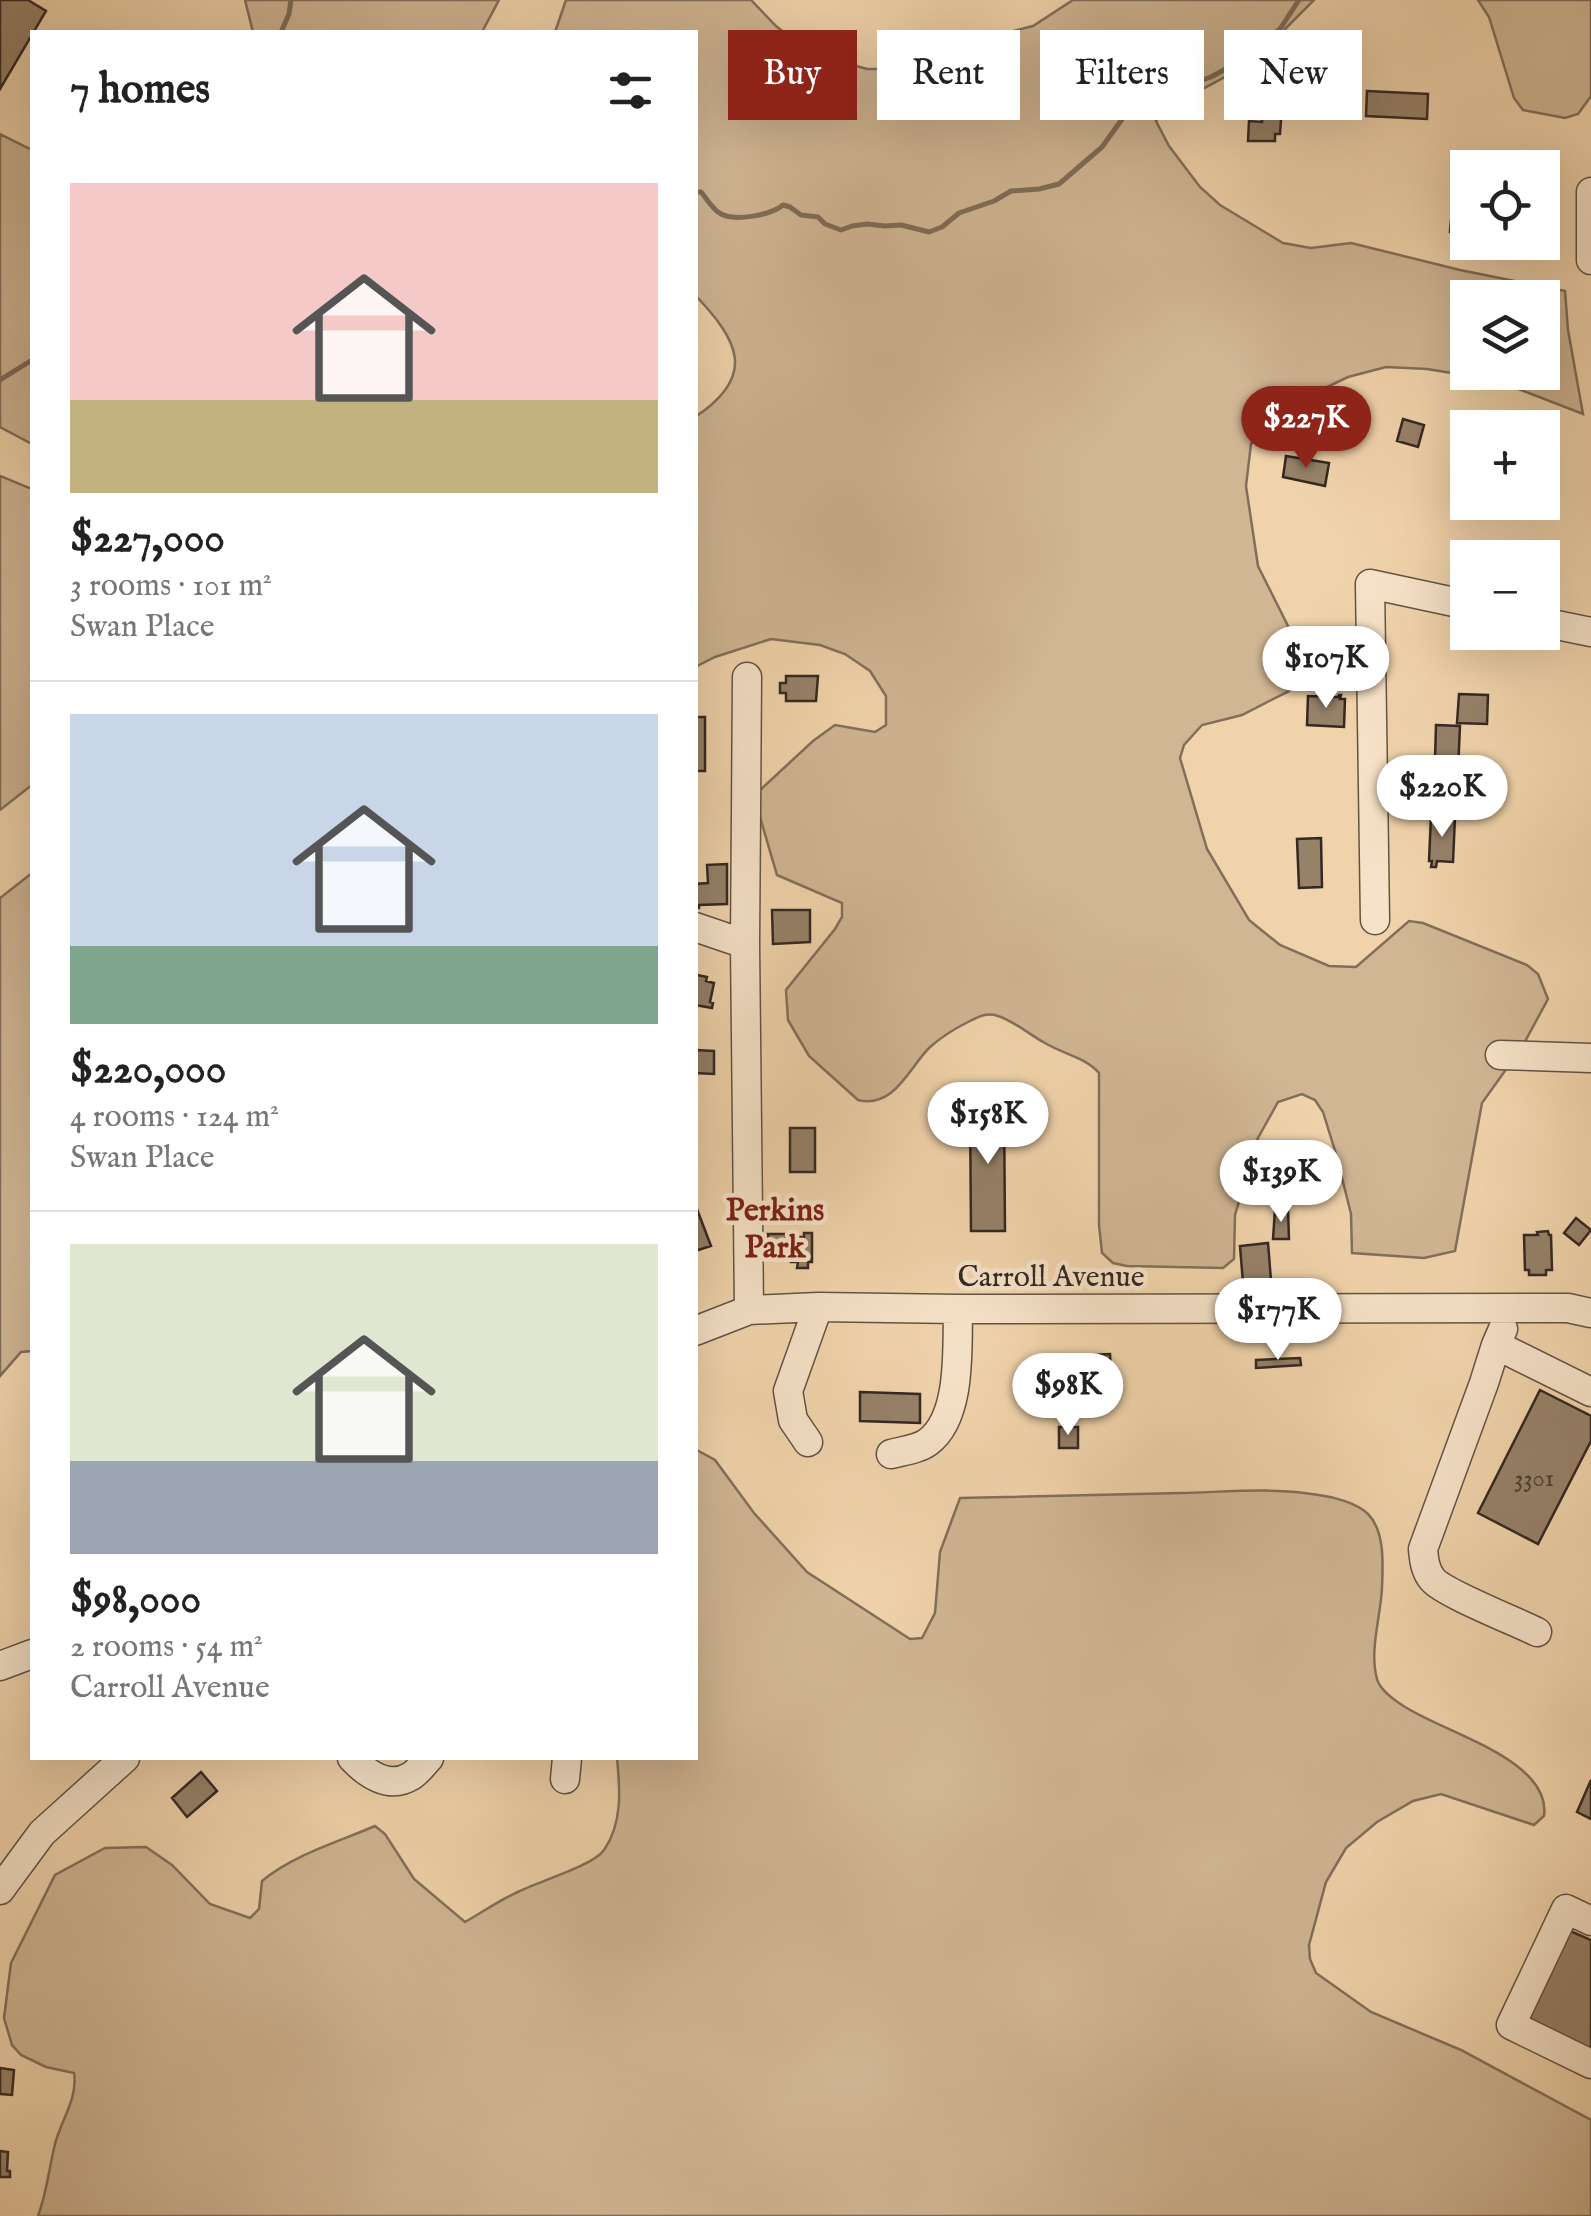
<!DOCTYPE html>
<meta charset="utf-8">
<style>
body{margin:0;font-family:"IM FELL English",serif;background:#f6f6f6;color:#222;height:100vh;display:flex;flex-direction:column;font-size:38px;white-space:nowrap}
*{box-sizing:border-box;margin:0}
p{font-size:32px;color:#767676}
.icon{flex:none;width:55px;height:55px;fill:none;stroke:currentColor;stroke-width:2;stroke-linecap:round;stroke-linejoin:round}
.map{position:relative;flex:1;overflow:hidden}
.sheet{position:absolute;left:30px;top:30px;width:668px;height:1730px;display:flex;flex-direction:column;background:#fff;border-radius:0px;box-shadow:0 10px 40px #0002}
.sheet>*{flex:none}
.top-card{position:absolute;left:728px;top:30px;width:712px;height:90px;display:flex;gap:20px}
.tools{position:absolute;left:1450px;top:150px;display:grid;gap:20px}
.tools a{display:grid;place-items:center;width:110px;height:110px;border-radius:0px;background:#fff;box-shadow:0 10px 40px #0002;font-size:50px}
.price{position:absolute;translate:-50% -85px;padding:0 22px;border-radius:35px;background:#fff;color:#222;font-size:32px;line-height:65px;filter:drop-shadow(0 2px 5px #0008)}
.price::after{content:'';position:absolute;left:50%;top:60px;width:30px;height:22px;margin-left:-15px;background:inherit;clip-path:polygon(0 0,100% 0,50% 100%)}
.price.selected{background:#8f2418;color:#fff}
ul{padding:0;list-style:none}
li{display:grid;align-content:center;gap:20px;height:530px;padding:0 40px}
li+li{border-top:2px solid #e0e0e0}
li span{display:grid;place-items:center;height:310px;border-radius:0px;color:#555}
li>.icon{margin-inline-start:auto}
span .icon{width:180px;height:180px;fill:#fffc;stroke-width:1}
li b{font-size:42px}
h2{display:flex;justify-content:space-between;align-items:center;height:120px;padding:0 40px;font-size:42px}
.chip{padding:0 35px;border-radius:0px;background:#fff;box-shadow:0 10px 40px #0002;font-size:35px;line-height:90px}
.chip.selected{background:#8f2418;color:#fff}
.map>svg:first-child{display:block}
.green{fill:#d1b694;stroke:#826f5b;stroke-width:2.5;fill-rule:evenodd}
.lines{fill:none;stroke-linecap:round;stroke-linejoin:round}
.stream{stroke:#7f6c58;stroke-width:5}
.building{fill:#968169;stroke:#342822;stroke-width:2.5}
.minor-casing{stroke:#635344;stroke-width:31}
.minor{stroke:#f6e2c8;stroke-width:28}
.labels{text-anchor:middle;stroke-width:9;stroke-linejoin:round;paint-order:stroke}
.number-label{font-size:25px;fill:#4c3e34}
.street-label{font-size:30px;fill:#342822;stroke:#f6e2c8}
.neighbourhood-label{font-size:32px;font-weight:bold;fill:#7a1f14;stroke:#f6e2c8}
</style>
<div class="map">
<svg width="1591" height="2216" viewBox="0 0 1591 2216">
<rect width="100%" height="100%" fill="#f1d3ab"/>
<filter id="stains"><feTurbulence type="fractalNoise" baseFrequency=".002" numOctaves="4"/><feColorMatrix values="0 0 0 0 .2 0 0 0 0 .09 0 0 0 0 .02 0 0 0 .5 -.17"/></filter>
<radialGradient id="worn" r=".72"><stop offset=".6" stop-color="#630" stop-opacity="0"/><stop offset="1" stop-color="#630" stop-opacity=".3"/></radialGradient>
<path class="green" d="M 245,0 L 499,0 L 482,32 L 253,32 Z
M 566,0 L 751,0 L 776,26 L 810,53 L 867,69 L 924,69 L 978,40 L 1033,26 L 1073,0 L 1314,0 L 1285,29 L 1271,52 L 1164,110 L 1156,121 L 1169,146 L 1200,187 L 1220,205 L 1283,243 L 1311,248 L 1351,243 L 1460,270 L 1565,291 L 1568,330 L 1583,414 L 1495,380 L 1427,369 L 1386,367 L 1348,377 L 1325,388 L 1285,397 L 1273,417 L 1251,444 L 1246,486 L 1258,566 L 1295,640 L 1299,666 L 1289,691 L 1242,715 L 1202,725 L 1184,745 L 1180,758 L 1207,849 L 1249,920 L 1280,945 L 1329,966 L 1356,967 L 1409,921 L 1423,923 L 1527,965 L 1538,974 L 1548,999 L 1522,1047 L 1482,1103 L 1455,1251 L 1424,1258 L 1352,1253 L 1351,1214 L 1336,1154 L 1323,1112 L 1315,1100 L 1302,1094 L 1278,1102 L 1258,1138 L 1235,1215 L 1234,1259 L 1223,1268 L 1127,1266 L 1113,1263 L 1102,1253 L 1099,1225 L 1099,1073 C 1085,1057 1063,1054 1045,1043 C 1030,1035 1014,1021 998,1016 C 986,1012 978,1017 968,1022 C 954,1029 941,1037 929,1048 C 909,1068 894,1109 858,1100 L 809,1056 L 788,1020 L 786,990 L 835,929 L 842,917 L 842,903 L 777,875 L 757,807 L 758,792 L 813,741 L 835,725 L 875,732 L 886,725 L 886,696 L 870,671 L 845,654 L 820,645 L 771,639 L 715,657 L 695,667 L 695,417 C 757,376 739,341 695,295 L 695,32 L 555,32 ZM 1468,298 L 1542,298 L 1542,372 L 1468,372 Z
M 1478,0 L 1591,0 L 1591,96 L 1578,114 L 1565,118 L 1523,110 L 1514,98 L 1489,17 Z
M 0,134 L 32,150 L 32,444 L 0,427 Z
M 0,476 L 32,489 L 32,785 L 0,810 Z
M 32,873 L 32,1351 L 21,1352 L 0,1376 L 0,898 Z
M 695,1449 L 715,1460 L 754,1513 L 807,1572 L 910,1639 L 922,1638 L 935,1613 L 940,1552 L 960,1498 C 1034,1496 1108,1495 1181,1493 C 1226,1492 1274,1487 1319,1495 C 1334,1497 1357,1503 1368,1514 C 1385,1531 1383,1565 1382,1587 C 1381,1616 1369,1650 1377,1679 C 1380,1690 1393,1699 1402,1705 C 1441,1732 1552,1759 1544,1816 L 1534,1825 L 1441,1794 L 1413,1801 L 1377,1822 L 1346,1848 L 1326,1882 L 1309,1945 L 1310,1959 L 1316,1973 L 1371,2012 L 1461,2050 L 1591,2120 L 1591,2216 L 38,2216 C 47,2192 49,2168 55,2144 C 61,2120 78,2099 74,2073 L 46,2067 L 21,2055 L 12,2045 L 4,2018 L 11,1963 L 55,1875 L 105,1848 L 146,1847 L 172,1865 L 210,1904 L 250,1918 L 259,1909 L 262,1881 C 293,1855 338,1842 375,1826 L 385,1834 L 414,1879 L 465,1922 C 483,1912 501,1899 520,1891 C 539,1881 593,1866 604,1850 C 623,1823 620,1788 617,1758 L 695,1758 Z"/>
<g class="lines">
<path class="stream" d="M 281,32 L 289,14 L 291,0
M 695,192 L 701,192 C 706,198 712,208 718,212 C 732,223 771,215 783,205 L 790,207 L 801,215 L 818,217 L 825,224 L 841,230 L 852,226 L 867,224 L 885,226 L 901,225 L 929,232 L 942,227 L 959,213 L 994,201 L 1011,191 L 1039,189 L 1059,184 L 1102,147 L 1125,115 L 1152,98 L 1211,77 L 1231,66 L 1280,29 L 1299,0
M 0,380 L 32,360"/>
</g>
<path class="building" d="M 0,0 L 28,0 L 46,11 L 0,89 Z
M 1367,91 L 1428,94 L 1427,119 L 1366,116 Z
M 1262,105 L 1282,106 L 1280,134 L 1275,134 L 1275,141 L 1248,141 L 1249,121 L 1262,122 Z
M 1454,186 L 1468,187 L 1468,234 L 1450,232 Z
M 1314,390 L 1334,395 L 1333,402 L 1337,403 L 1335,414 L 1331,413 L 1330,420 L 1305,415 L 1309,396 L 1313,397 Z
M 1403,419 L 1424,425 L 1418,447 L 1397,441 Z
M 1286,456 L 1329,463 L 1325,486 L 1283,477 Z
M 786,676 L 818,676 L 816,701 L 786,701 L 786,693 L 780,693 L 780,683 L 786,683 Z
M 1459,694 L 1488,695 L 1487,724 L 1457,723 Z
M 1339,695 L 1341,695 L 1340,699 L 1345,699 L 1344,727 L 1307,725 L 1308,696 L 1338,697 Z
M 695,717 L 705,717 L 705,771 L 695,771 Z
M 1436,725 L 1460,726 L 1458,771 L 1437,771 L 1438,760 L 1435,760 Z
M 1431,816 L 1455,817 L 1453,862 L 1437,861 L 1436,867 L 1431,867 L 1432,861 L 1429,861 Z
M 1321,838 L 1322,887 L 1299,888 L 1297,839 Z
M 727,864 L 727,904 L 699,905 L 699,908 L 695,908 L 695,884 L 708,883 L 707,865 Z
M 772,910 L 810,910 L 810,942 L 773,944 Z
M 697,975 L 707,977 L 706,981 L 714,983 L 710,1002 L 713,1003 L 712,1008 L 695,1005 L 695,979 Z
M 695,1050 L 714,1051 L 714,1074 L 695,1073 Z
M 970,1103 L 1004,1103 L 1005,1231 L 971,1231 Z
M 790,1128 L 815,1128 L 815,1172 L 790,1172 Z
M 695,1204 L 711,1246 L 695,1251 Z
M 1288,1209 L 1289,1239 L 1273,1239 L 1275,1210 Z
M 1576,1218 L 1591,1230 L 1579,1245 L 1564,1233 Z
M 1548,1231 L 1549,1235 L 1551,1235 L 1552,1270 L 1546,1270 L 1546,1275 L 1529,1275 L 1529,1270 L 1525,1270 L 1524,1235 L 1538,1235 L 1537,1232 Z
M 804,1233 L 812,1233 L 812,1262 L 808,1262 L 808,1268 L 797,1268 L 798,1262 L 791,1262 L 791,1243 L 798,1243 L 797,1237 L 804,1237 Z
M 768,1234 L 786,1234 L 786,1252 L 769,1252 Z
M 1268,1243 L 1271,1280 L 1243,1283 L 1240,1246 Z
M 1110,1354 L 1112,1394 L 1087,1394 L 1088,1355 Z
M 1300,1358 L 1301,1365 L 1256,1368 L 1256,1360 Z
M 1540,1390 L 1591,1416 L 1591,1441 L 1538,1544 L 1478,1513 Z
M 860,1392 L 920,1394 L 920,1423 L 860,1421 Z
M 1059,1427 L 1078,1427 L 1078,1448 L 1059,1448 Z
M 201,1772 L 217,1791 L 187,1817 L 172,1798 Z
M 1591,1780 L 1591,1819 L 1577,1812 Z
M 1568,1930 L 1591,1940 L 1591,2054 L 1525,2024 Z
M 0,2068 L 14,2070 L 12,2095 L 0,2094 Z
M 0,2151 L 8,2152 L 7,2171 L 10,2171 L 10,2177 L 0,2177 Z"/>
<g class="lines">
<defs>
<path id="minor" d="M 1591,192 L 1591,260
M 1542,622 L 1591,632
M 747,677 L 745,944 L 749,1310
M 1375,920 L 1370,584 L 1468,605
M 695,927 L 745,944
M 1500,1055 L 1591,1058
M 1503,1329 L 1496,1345 L 1591,1392
M 695,1331 L 749,1310 L 818,1307 L 958,1309 L 1568,1308 L 1591,1313
M 1496,1345 L 1484,1383 L 1423,1549 C 1424,1560 1425,1571 1433,1580 C 1444,1593 1517,1622 1537,1632
M 808,1442 L 793,1420 L 788,1391 L 818,1307
M 891,1454 C 902,1451 919,1449 928,1442 C 962,1417 957,1348 958,1309
M 0,1666 L 32,1654
M 352,1758 C 366,1773 389,1790 411,1776 C 418,1772 424,1763 429,1758
M 565,1779 L 567,1758
M 0,1890 L 42,1833 L 125,1758
M 1591,1921 L 1566,1909 L 1511,2025 L 1591,2064"/>
</defs>
<use href="#minor" class="minor-casing"/>
<use href="#minor" class="minor"/>
</g>
<g class="labels">
<g class="number-label">
<text x="1534" y="1486">3301</text>
</g>
<g class="street-label">
<text x="1051" y="1286">Carroll Avenue</text>
</g>
<g class="neighbourhood-label">
<text x="775" y="1220">Perkins<tspan x="775" dy="37">Park</tspan></text>
</g>
</g>
<rect width="100%" height="100%" filter="url(#stains)"/>
<rect width="100%" height="100%" fill="url(#worn)"/>
</svg>
<div class="tools">
<a><svg class="icon" aria-label="locate" viewBox="0 0 24 24"><circle cx="12" cy="12" r="6"/><path d="M12 2v4M12 18v4M2 12h4M18 12h4"/></svg></a>
<a><svg class="icon" aria-label="layers" viewBox="0 0 24 24"><path d="M12 4l9 5-9 5-9-5zM3 14l9 5 9-5"/></svg></a>
<a>+</a>
<a>−</a>
</div>
<b class="price selected" style="left:1306px;top:471px">$227K</b>
<b class="price" style="left:1326px;top:711px">$107K</b>
<b class="price" style="left:1442px;top:840px">$220K</b>
<b class="price" style="left:988px;top:1167px">$158K</b>
<b class="price" style="left:1281px;top:1225px">$139K</b>
<b class="price" style="left:1278px;top:1363px">$177K</b>
<b class="price" style="left:1068px;top:1438px">$98K</b>
<div class="top-card">
<a class="chip selected">Buy</a>
<a class="chip">Rent</a>
<a class="chip">Filters</a>
<a class="chip">New</a>
</div>
<section class="sheet">
<h2>7 homes<svg class="icon" aria-label="filters" viewBox="0 0 24 24"><path d="M4 7h16M4 17h16"/><circle cx="9" cy="7" r="2"/><circle cx="15" cy="17" r="2"/></svg></h2>
<ul>
<li><span style="background:linear-gradient(#f6c9c9 70%,#c2b280 0)"><svg class="icon" aria-label="home" viewBox="0 0 24 24"><path d="M3 11l9-7 9 7M6 9v11h12V9"/></svg></span><div><b>$227,000</b><p>3 rooms · 101 m²</p><p>Swan Place</p></div></li>
<li><span style="background:linear-gradient(#c9d6e8 75%,#7fa58c 0)"><svg class="icon" aria-label="home" viewBox="0 0 24 24"><path d="M3 11l9-7 9 7M6 9v11h12V9"/></svg></span><div><b>$220,000</b><p>4 rooms · 124 m²</p><p>Swan Place</p></div></li>
<li><span style="background:linear-gradient(#dfe7d0 70%,#9aa5b1 0)"><svg class="icon" aria-label="home" viewBox="0 0 24 24"><path d="M3 11l9-7 9 7M6 9v11h12V9"/></svg></span><div><b>$98,000</b><p>2 rooms · 54 m²</p><p>Carroll Avenue</p></div></li>
</ul>
</section>
</div>
